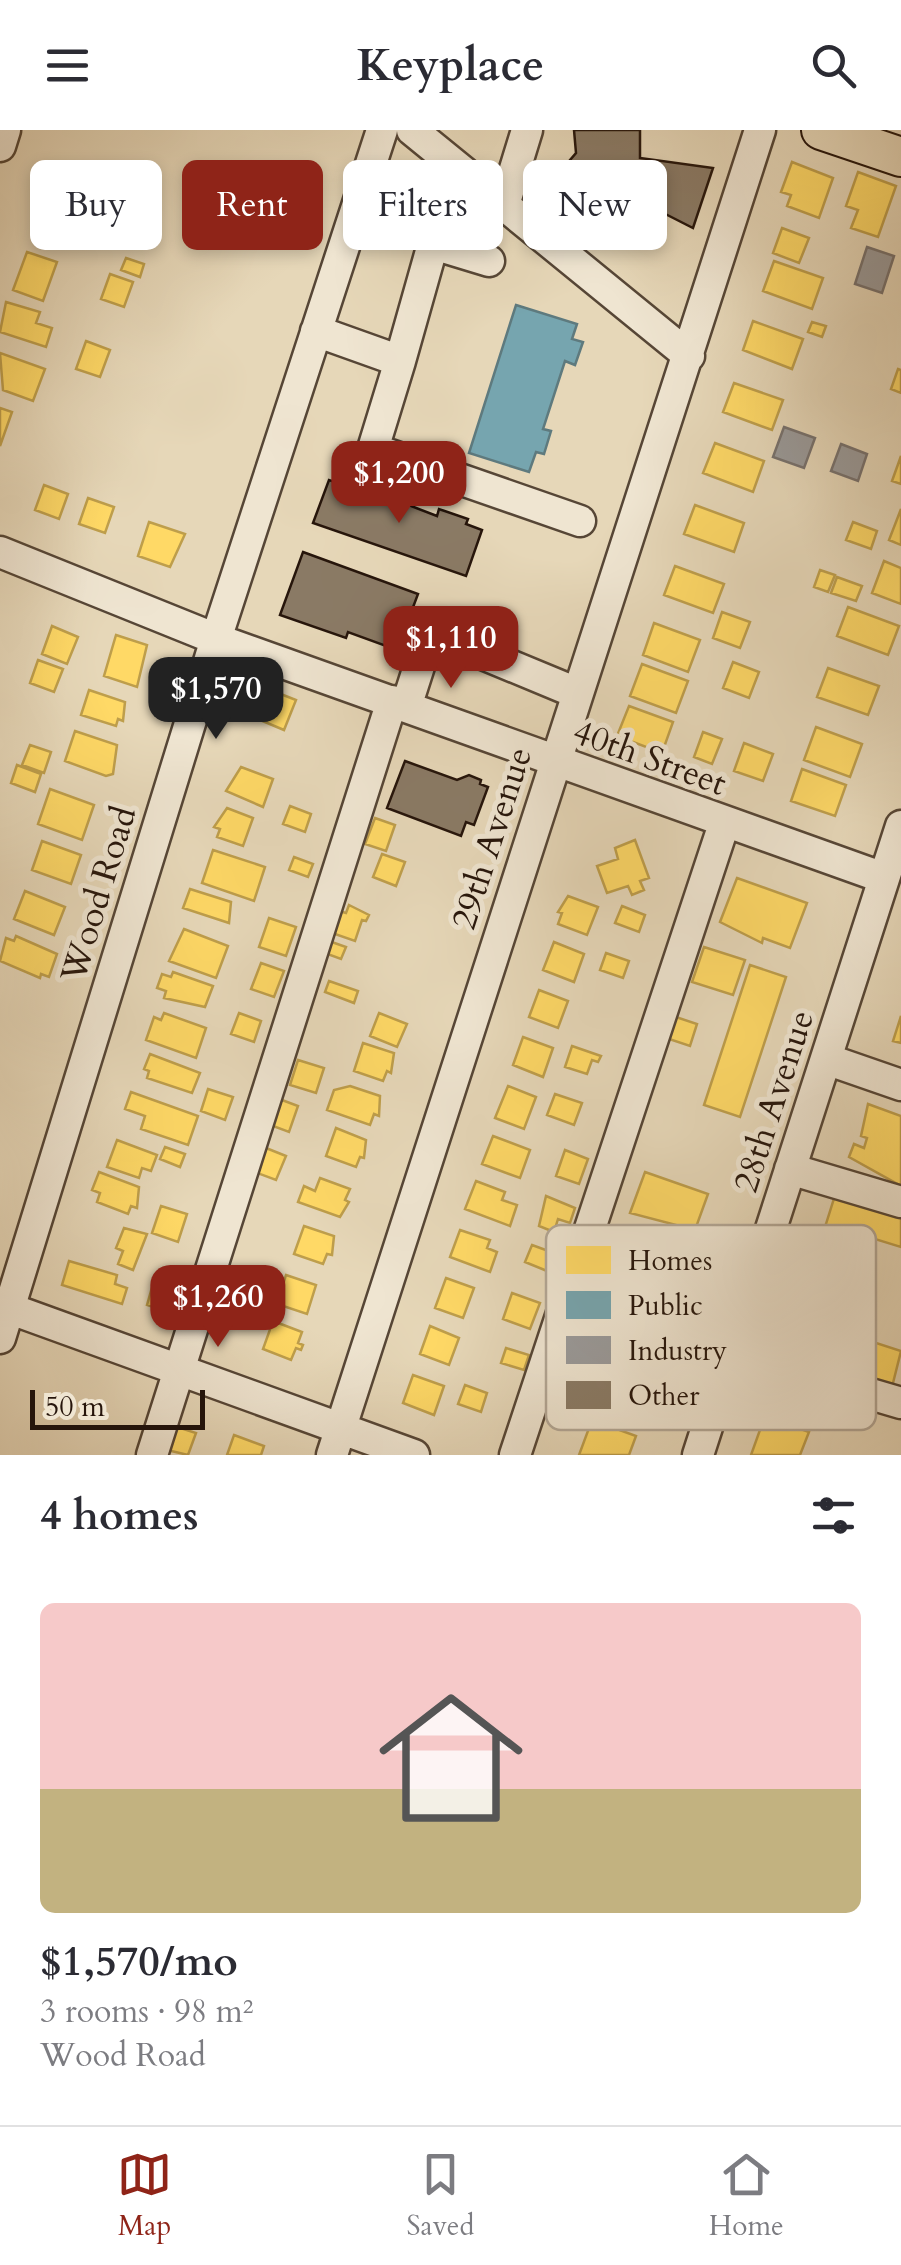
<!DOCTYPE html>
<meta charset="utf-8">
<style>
body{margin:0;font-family:Cardo,serif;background:#f7f7f7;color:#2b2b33;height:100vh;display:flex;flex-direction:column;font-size:38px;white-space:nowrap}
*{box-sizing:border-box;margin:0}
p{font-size:32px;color:#7c7c81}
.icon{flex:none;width:55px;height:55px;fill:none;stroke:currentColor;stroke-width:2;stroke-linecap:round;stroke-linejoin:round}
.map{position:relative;height:1325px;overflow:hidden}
.drawer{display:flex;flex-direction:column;background:#fff;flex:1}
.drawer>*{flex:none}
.banner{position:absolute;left:30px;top:30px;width:842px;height:90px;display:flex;gap:20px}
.scale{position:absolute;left:30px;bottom:25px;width:175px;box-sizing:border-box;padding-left:10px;border:5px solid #26150b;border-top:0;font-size:28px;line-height:35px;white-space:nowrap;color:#26150b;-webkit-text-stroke:8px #efe5d1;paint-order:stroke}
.price{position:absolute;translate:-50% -85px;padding:0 22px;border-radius:20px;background:#8f2418;color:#fff;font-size:32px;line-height:65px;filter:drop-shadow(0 2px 5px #0008)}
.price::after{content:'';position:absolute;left:50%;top:60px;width:30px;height:22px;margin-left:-15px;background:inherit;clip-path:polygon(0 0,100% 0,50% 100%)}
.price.on{background:#222;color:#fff}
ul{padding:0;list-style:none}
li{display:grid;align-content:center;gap:20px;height:530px;padding:0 40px}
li+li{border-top:2px solid #e1e1e2}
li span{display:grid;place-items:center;height:310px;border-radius:15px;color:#555}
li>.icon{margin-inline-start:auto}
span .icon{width:180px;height:180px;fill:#fffc;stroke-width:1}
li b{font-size:42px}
h2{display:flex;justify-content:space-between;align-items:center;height:120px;padding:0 40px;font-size:42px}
.tag{padding:0 35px;border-radius:15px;background:#fff;box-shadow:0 5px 15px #0003;font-size:35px;line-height:90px}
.tag.on{background:#8f2418;color:#fff}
header{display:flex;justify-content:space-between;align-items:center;height:130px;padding:0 40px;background:#fff;font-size:45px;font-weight:700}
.menu{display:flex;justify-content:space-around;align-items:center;height:140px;border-top:2px solid #e1e1e2;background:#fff;font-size:28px;color:#7c7c81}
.menu a{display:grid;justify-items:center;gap:5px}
.menu .on{color:#8f2418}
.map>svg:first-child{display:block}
.homes{fill:#ffd966;stroke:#be9e4b;stroke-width:2.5}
.public{fill:#76a5af;stroke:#5e7a7e;stroke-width:2.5}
.industry{fill:#999;stroke:#76716e;stroke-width:2.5}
.building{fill:#8a7a65;stroke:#26150b;stroke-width:2.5}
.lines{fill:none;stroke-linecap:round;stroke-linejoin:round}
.minor-casing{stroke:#564636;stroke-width:35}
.major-casing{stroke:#26150b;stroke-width:42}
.minor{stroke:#efe5d1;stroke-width:30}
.major{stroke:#e6d7b8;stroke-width:38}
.labels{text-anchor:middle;stroke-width:10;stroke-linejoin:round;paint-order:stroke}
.street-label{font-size:35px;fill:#26150b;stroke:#efe5d1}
.key{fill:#efe5d1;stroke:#b3a796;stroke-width:2.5}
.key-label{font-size:28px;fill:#26150b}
</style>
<header><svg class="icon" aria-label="menu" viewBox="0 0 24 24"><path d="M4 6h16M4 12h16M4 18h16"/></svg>Keyplace<svg class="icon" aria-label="search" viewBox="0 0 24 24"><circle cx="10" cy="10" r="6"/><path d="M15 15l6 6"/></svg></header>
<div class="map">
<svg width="901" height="1325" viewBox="0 0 901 1325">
<rect width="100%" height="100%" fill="#e6d7b8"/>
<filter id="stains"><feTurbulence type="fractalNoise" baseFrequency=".002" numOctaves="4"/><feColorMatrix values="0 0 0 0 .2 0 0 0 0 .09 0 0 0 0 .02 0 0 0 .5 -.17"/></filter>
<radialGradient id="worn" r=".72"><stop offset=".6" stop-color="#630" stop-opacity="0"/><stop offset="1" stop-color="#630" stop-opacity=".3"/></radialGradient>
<path class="homes" d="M 792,32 L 833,48 L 819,88 L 787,76 L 791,65 L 781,62 Z
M 858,42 L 896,56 L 878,107 L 851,98 L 858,80 L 846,76 Z
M 51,68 L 86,82 L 74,112 L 63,107 L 60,114 L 37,105 Z
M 782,98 L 809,108 L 799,133 L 773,123 Z
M 27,122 L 57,132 L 43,171 L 13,160 Z
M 126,128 L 144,134 L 140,147 L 121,140 Z
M 774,131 L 823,148 L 812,179 L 763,161 Z
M 110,144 L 133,152 L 124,177 L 101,169 Z
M 6,172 L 40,182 L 36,193 L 52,198 L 46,217 L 0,202 Z
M 753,191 L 803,209 L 792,239 L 743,220 Z
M 812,192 L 826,196 L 822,207 L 808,202 Z
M 86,211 L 110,220 L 100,247 L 76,239 Z
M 0,223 L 45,239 L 33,271 L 3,260 Z
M 898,239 L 901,240 L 901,263 L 891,259 Z
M 734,253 L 783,270 L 772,300 L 723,282 Z
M 0,278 L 12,282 L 0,316 Z
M 715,313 L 764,331 L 753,362 L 703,343 Z
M 901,326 L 901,354 L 892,351 Z
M 44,355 L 68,364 L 59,389 L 35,380 Z
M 88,368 L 114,377 L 105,403 L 79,394 Z
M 695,375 L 744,393 L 734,422 L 684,404 Z
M 901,379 L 901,415 L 889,410 Z
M 149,392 L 185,404 L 170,437 L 138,426 Z
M 853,392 L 877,401 L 871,419 L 846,410 Z
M 884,431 L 901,438 L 901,474 L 872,463 Z
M 675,436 L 724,454 L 713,483 L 664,465 Z
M 820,440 L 835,445 L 828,462 L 814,457 Z
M 837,447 L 862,456 L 856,471 L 831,463 Z
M 848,477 L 899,496 L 888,525 L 837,506 Z
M 722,482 L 750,492 L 740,518 L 713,508 Z
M 654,493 L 700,510 L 688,542 L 643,525 Z
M 52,496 L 78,507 L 67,534 L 42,524 Z
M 116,505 L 147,515 L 137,557 L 104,546 Z
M 38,530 L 63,539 L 54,562 L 30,553 Z
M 733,532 L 759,542 L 749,568 L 723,558 Z
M 642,534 L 688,551 L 676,583 L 630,566 Z
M 828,538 L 879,556 L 868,585 L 817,567 Z
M 268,559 L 296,570 L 284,600 L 260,590 Z
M 89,560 L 125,572 L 123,591 L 118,589 L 116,596 L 81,585 Z
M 629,576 L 673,592 L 662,623 L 617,606 Z
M 816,597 L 862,614 L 850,647 L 804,630 Z
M 75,601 L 117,615 L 113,644 L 106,646 L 65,631 Z
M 703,602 L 722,609 L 712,634 L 694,627 Z
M 744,613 L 773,624 L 763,651 L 734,641 Z
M 30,615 L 51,622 L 44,643 L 22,635 Z
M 17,635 L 41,644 L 35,662 L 11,653 Z
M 241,637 L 273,649 L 263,677 L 226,661 Z
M 802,639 L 846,655 L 835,686 L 791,671 Z
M 50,659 L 94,675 L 82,710 L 38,694 Z
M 290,676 L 311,684 L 305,702 L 283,694 Z
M 227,678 L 253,688 L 243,716 L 217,707 L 220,699 L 214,697 Z
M 375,688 L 395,695 L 386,721 L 365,714 Z
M 635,710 L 649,748 L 640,751 L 644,760 L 632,765 L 628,756 L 607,763 L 597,736 L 618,729 L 615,718 Z
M 42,711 L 81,725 L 71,754 L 32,740 Z
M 213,720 L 265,737 L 254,771 L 202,753 Z
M 382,724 L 405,732 L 396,756 L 373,747 Z
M 294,727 L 313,734 L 308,747 L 289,740 Z
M 737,748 L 807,773 L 790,818 L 763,808 L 762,813 L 720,792 Z
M 190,759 L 231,772 L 229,793 L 183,778 Z
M 25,761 L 65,777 L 54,805 L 14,789 Z
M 568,766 L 598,777 L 587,805 L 558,794 L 562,783 L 558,782 Z
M 349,775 L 369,785 L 366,791 L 362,790 L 355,811 L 332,803 L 339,781 L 346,783 Z
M 622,776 L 645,785 L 639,802 L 615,793 Z
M 269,788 L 296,797 L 286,826 L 259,817 Z
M 184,799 L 228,816 L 216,848 L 169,831 Z
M 16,806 L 57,824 L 49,847 L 41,844 L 40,848 L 0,831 L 6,808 L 14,811 Z
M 326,810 L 346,817 L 341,829 L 322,822 Z
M 554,812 L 584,824 L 574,852 L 543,840 Z
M 704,817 L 745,830 L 733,865 L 692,852 Z
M 606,823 L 629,831 L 623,848 L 600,840 Z
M 261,833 L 284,841 L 274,867 L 251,859 Z
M 750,835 L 786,847 L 740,987 L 704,975 Z
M 173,842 L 213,856 L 205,877 L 164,868 L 166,861 L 157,858 L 162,844 L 171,847 Z
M 329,851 L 358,861 L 354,873 L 325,862 Z
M 539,860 L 568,871 L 558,898 L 529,887 Z
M 164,883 L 206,898 L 196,928 L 146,910 L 154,887 L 161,890 Z
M 239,883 L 261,891 L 254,912 L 231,904 Z
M 379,883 L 407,894 L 397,917 L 370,906 Z
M 673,886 L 697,894 L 690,916 L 666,908 Z
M 901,886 L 901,913 L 893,911 Z
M 523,907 L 553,918 L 543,947 L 513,935 Z
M 363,913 L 394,923 L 391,943 L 387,941 L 383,951 L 354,941 Z
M 572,916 L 601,926 L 598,932 L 592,930 L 587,944 L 565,937 Z
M 150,924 L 200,943 L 192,963 L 147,948 L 149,941 L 144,939 Z
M 298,930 L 324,938 L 316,963 L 290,955 Z
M 350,956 L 380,966 L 379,986 L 374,984 L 370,995 L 327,980 L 334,960 Z
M 508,956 L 536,967 L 524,999 L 495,988 Z
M 208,959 L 233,967 L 225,990 L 201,981 Z
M 131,962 L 198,986 L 188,1015 L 141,999 L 145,986 L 125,979 Z
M 555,964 L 582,973 L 574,995 L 547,985 Z
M 274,967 L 298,976 L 289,1002 L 265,993 Z
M 868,974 L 901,986 L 901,1056 L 849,1027 L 854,1014 L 864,1018 L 867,1008 L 861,1006 Z
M 336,998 L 366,1010 L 364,1028 L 360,1027 L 356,1037 L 326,1026 Z
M 493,1006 L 530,1020 L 520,1048 L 482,1034 Z
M 117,1010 L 157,1025 L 151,1041 L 142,1038 L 139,1048 L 107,1037 Z
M 261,1016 L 286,1026 L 276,1050 L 252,1041 Z
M 165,1017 L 185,1024 L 180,1037 L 160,1029 Z
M 565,1020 L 588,1029 L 579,1054 L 556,1046 Z
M 99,1042 L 139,1057 L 137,1078 L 131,1076 L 128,1084 L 97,1072 L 100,1063 L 92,1060 Z
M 645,1042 L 708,1064 L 695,1100 L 630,1083 Z
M 320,1048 L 350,1059 L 345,1070 L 349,1072 L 340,1087 L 298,1072 L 304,1056 L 315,1061 Z
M 476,1051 L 505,1062 L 502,1070 L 517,1075 L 510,1096 L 465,1079 Z
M 837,1059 L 901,1079 L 901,1117 L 826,1094 Z
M 546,1066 L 575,1078 L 570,1093 L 558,1089 L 554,1102 L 539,1096 Z
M 161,1076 L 187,1084 L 178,1112 L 152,1103 Z
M 304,1096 L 334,1106 L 332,1125 L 327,1124 L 323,1134 L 294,1124 Z
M 124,1098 L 147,1104 L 133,1140 L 118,1134 L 123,1121 L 116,1118 Z
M 460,1100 L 490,1110 L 487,1118 L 497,1122 L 490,1142 L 450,1127 Z
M 532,1115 L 554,1123 L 547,1141 L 525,1132 Z
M 69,1131 L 117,1145 L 115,1154 L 127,1158 L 122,1174 L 62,1155 Z
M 286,1145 L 316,1155 L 307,1184 L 277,1174 Z
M 446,1148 L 474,1158 L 463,1188 L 435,1178 Z
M 153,1154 L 188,1162 L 186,1169 L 181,1167 L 175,1184 L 147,1175 Z
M 512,1163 L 540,1173 L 530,1199 L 503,1189 Z
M 796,1187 L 901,1221 L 892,1257 L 784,1222 Z
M 273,1191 L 302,1202 L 298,1213 L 303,1215 L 301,1220 L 296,1218 L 291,1230 L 263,1219 Z
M 430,1196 L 459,1208 L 449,1235 L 420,1224 Z
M 506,1218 L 529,1225 L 524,1240 L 501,1233 Z
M 413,1245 L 444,1256 L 434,1285 L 403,1273 Z
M 465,1255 L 487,1263 L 481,1282 L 458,1274 Z
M 765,1286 L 809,1302 L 800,1325 L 751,1325 Z
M 592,1290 L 636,1306 L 629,1325 L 579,1325 Z
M 171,1295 L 196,1303 L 188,1325 L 163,1319 Z
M 234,1305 L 264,1316 L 261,1325 L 227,1325 Z"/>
<path class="public" d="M 516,175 L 577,194 L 572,209 L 583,212 L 575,235 L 565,231 L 543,299 L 551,301 L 544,324 L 536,322 L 529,342 L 469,323 Z"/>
<path class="industry" d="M 867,117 L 894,126 L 882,163 L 855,154 Z
M 784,297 L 815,308 L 804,338 L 773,327 Z
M 841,314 L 867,324 L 858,351 L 831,341 Z"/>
<path class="building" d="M 574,0 L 640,0 L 640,28 L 713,38 L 693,98 L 628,65 L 607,94 L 580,113 L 552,51 L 576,23 Z
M 350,348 L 372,356 L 370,363 L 394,372 L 397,363 L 413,369 L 411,376 L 437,386 L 439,379 L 468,389 L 466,394 L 482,400 L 466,446 L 313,393 L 329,350 L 347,356 Z
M 303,422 L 418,464 L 397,520 L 348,502 L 346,508 L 280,485 Z
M 405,631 L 457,650 L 469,645 L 481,650 L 480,654 L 488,657 L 474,695 L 466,692 L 461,706 L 387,678 Z"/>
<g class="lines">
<defs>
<path id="minor" d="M 412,0 L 689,226
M 0,16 L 5,0
M 504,75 L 527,0
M 316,201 L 400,231 L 373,319 L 580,391
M 400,231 L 433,114 L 489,131
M 0,422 L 216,509 L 884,748
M 406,577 L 430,502 L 577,563
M 826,929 L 901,955
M 790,1039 L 901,1072
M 0,1175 L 414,1325
M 0,1208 L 216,509 L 382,0
M 731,1223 L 901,1273
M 152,1325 L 392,571
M 332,1325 L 760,0
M 515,1325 L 724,694
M 698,1325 L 901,696"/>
<path id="major" d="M 821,0 L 901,27"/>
</defs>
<use href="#minor" class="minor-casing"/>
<use href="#major" class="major-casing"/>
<use href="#minor" class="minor"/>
<use href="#major" class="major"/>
</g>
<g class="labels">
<g class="street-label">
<text transform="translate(650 627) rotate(20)" y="12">40th Street</text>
<text transform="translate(491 708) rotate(-72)" y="12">29th Avenue</text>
<text transform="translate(98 764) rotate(-73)" y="12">Wood Road</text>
<text transform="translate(773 971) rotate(-72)" y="12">28th Avenue</text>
</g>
</g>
<rect x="546" y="1095" width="330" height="205" rx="15" class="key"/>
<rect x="566" y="1116" width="45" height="28" fill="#ffd966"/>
<rect x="566" y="1161" width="45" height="28" fill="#76a5af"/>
<rect x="566" y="1206" width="45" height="28" fill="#999"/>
<rect x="566" y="1251" width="45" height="28" fill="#8a7a65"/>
<g class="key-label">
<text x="628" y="1140">Homes</text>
<text x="628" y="1185">Public</text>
<text x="628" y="1230">Industry</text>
<text x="628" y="1275">Other</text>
</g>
<rect width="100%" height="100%" filter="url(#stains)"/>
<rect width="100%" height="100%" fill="url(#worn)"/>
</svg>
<div class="scale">50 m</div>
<b class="price" style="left:399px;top:396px">$1,200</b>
<b class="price" style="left:451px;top:561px">$1,110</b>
<b class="price on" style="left:216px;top:612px">$1,570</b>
<b class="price" style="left:218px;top:1220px">$1,260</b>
<div class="banner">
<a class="tag">Buy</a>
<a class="tag on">Rent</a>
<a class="tag">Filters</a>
<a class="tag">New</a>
</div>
</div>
<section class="drawer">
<h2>4 homes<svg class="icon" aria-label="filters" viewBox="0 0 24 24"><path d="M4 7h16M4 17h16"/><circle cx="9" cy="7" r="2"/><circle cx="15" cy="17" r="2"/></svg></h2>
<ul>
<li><span style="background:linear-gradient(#f6c9c9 60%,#c2b280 0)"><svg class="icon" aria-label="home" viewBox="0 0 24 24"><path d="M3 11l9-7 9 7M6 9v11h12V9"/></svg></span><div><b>$1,570/mo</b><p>3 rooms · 98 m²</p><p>Wood Road</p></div></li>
</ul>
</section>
<nav class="menu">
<a class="on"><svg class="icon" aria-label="map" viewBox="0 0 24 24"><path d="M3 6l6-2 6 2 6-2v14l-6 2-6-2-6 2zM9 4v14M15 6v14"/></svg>Map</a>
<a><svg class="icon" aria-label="saved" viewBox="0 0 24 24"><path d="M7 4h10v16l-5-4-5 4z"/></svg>Saved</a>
<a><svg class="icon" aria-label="home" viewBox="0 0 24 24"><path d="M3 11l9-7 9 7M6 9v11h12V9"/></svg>Home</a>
</nav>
